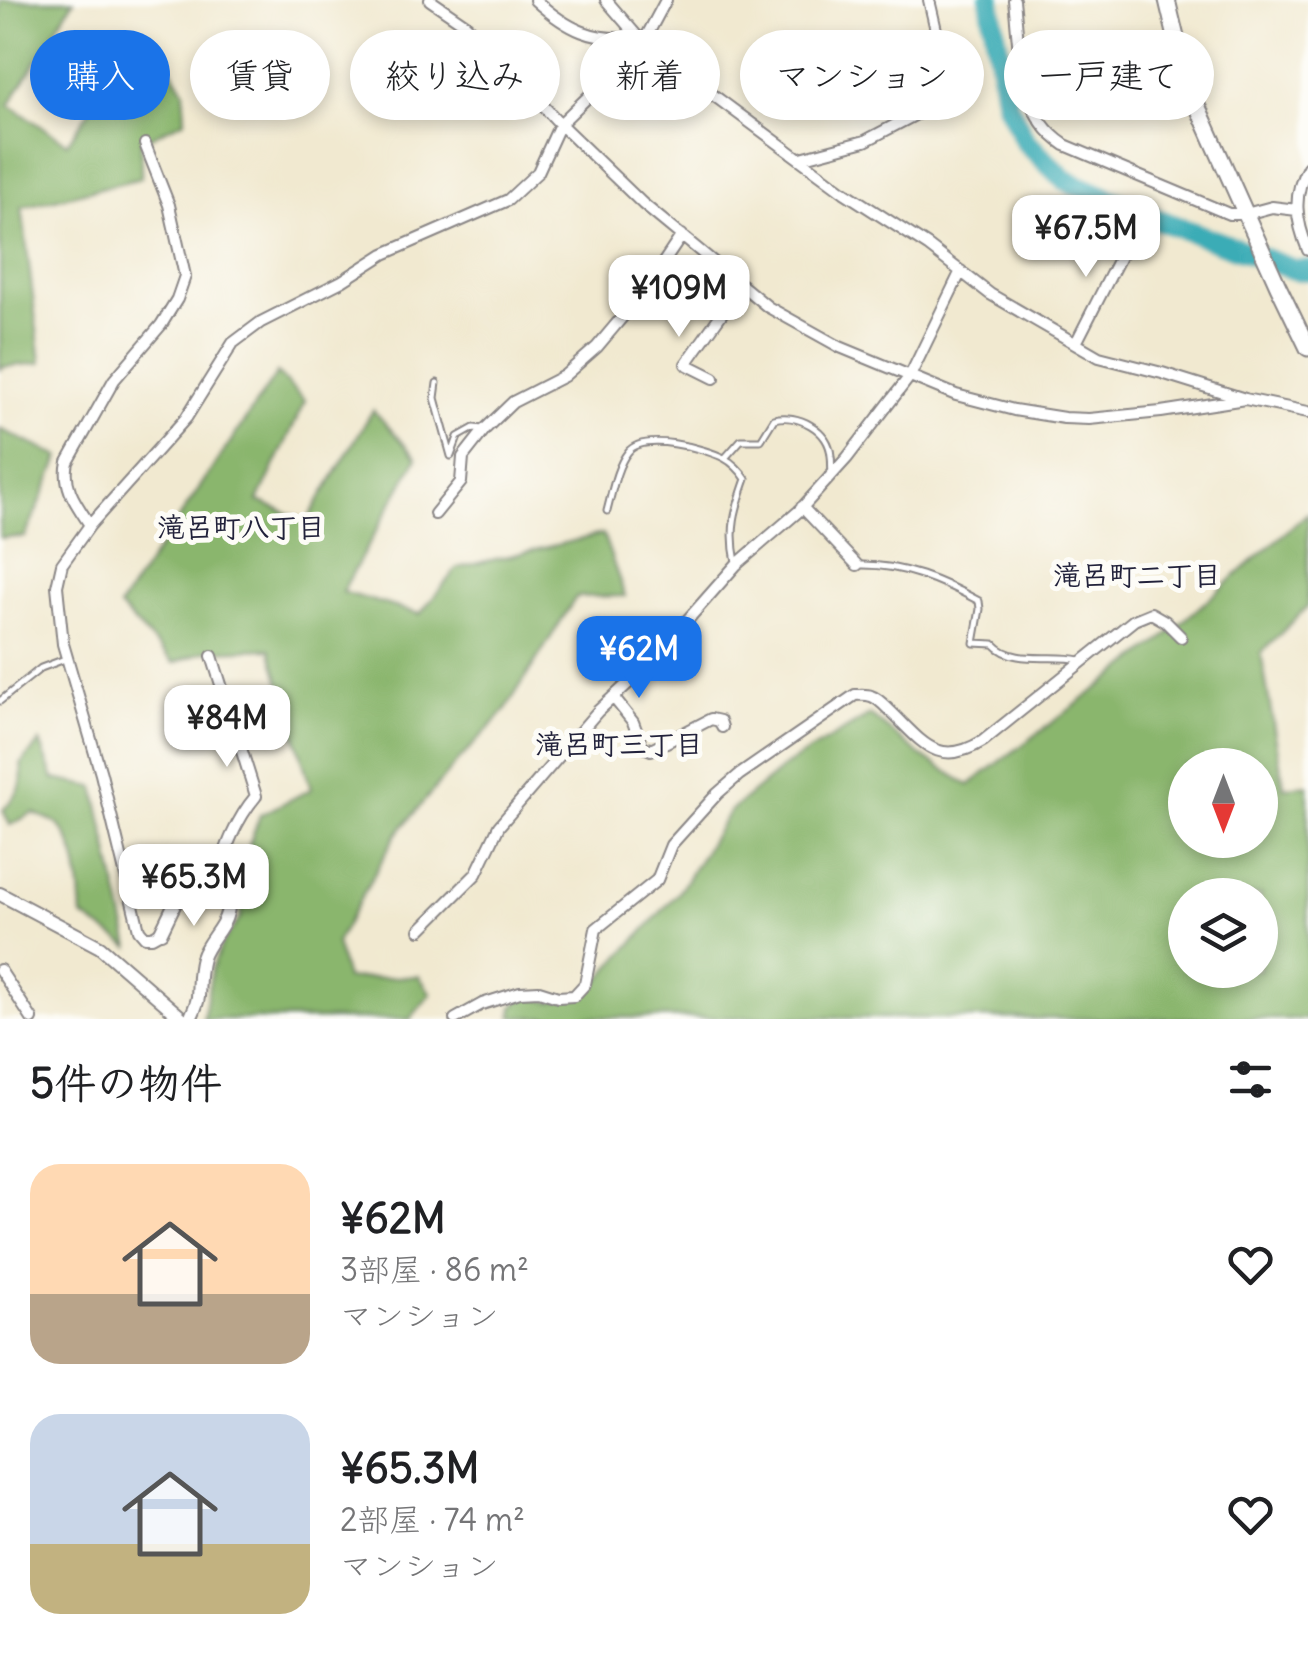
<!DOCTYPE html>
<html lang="ja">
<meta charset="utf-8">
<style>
body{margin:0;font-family:Delius,"Klee One",sans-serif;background:#f6f6f6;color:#202124;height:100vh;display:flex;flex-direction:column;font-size:38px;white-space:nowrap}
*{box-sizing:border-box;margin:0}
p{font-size:32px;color:#757577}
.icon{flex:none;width:55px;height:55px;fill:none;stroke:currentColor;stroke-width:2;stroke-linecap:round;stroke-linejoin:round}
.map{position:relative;height:1019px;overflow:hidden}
.drawer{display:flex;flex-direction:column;background:#fff;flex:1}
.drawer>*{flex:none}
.guide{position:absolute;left:30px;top:30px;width:1250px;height:90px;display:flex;gap:20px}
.needle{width:65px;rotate:180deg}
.buttons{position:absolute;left:1168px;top:748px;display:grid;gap:20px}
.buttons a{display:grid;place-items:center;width:110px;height:110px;border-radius:50%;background:#fff;box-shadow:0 5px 15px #0003;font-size:50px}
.price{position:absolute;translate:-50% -85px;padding:0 22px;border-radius:20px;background:#fff;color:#222;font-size:32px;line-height:65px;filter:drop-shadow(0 2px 5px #0008)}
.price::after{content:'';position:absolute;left:50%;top:60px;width:30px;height:22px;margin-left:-15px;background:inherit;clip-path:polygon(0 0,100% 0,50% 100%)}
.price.current{background:#1a73e8;color:#fff}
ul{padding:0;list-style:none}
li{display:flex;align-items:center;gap:30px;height:250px;padding:0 30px}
li span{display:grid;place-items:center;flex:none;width:280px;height:200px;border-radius:30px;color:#555}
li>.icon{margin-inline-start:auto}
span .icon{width:120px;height:120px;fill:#fffc;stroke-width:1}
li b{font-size:42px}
h2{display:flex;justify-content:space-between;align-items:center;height:120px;padding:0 30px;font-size:42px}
.chip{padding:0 35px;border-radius:45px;background:#fff;box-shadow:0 5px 15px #0003;font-size:35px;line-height:90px}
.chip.current{background:#1a73e8;color:#fff}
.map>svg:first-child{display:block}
.forest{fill:#8ab66d;stroke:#566c54;stroke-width:2.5;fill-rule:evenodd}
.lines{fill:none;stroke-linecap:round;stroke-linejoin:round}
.river{stroke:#3bacb6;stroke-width:22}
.service-casing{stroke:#8a8686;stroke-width:9}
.minor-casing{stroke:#8a8686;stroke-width:14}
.tertiary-casing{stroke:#8a8686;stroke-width:16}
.primary-casing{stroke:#8a8686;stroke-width:19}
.service{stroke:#fff;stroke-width:5}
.minor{stroke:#fff;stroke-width:10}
.tertiary{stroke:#fff;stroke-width:12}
.primary{stroke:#fff;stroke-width:15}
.labels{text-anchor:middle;stroke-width:10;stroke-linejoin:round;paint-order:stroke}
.neighbourhood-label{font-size:28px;font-weight:bold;fill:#22223b;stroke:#fdfcf7}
</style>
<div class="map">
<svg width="1308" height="1019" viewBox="0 0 1308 1019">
<rect width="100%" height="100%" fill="#fdfcf7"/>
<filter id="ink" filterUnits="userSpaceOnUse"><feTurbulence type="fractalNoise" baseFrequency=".01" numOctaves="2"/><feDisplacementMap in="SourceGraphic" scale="20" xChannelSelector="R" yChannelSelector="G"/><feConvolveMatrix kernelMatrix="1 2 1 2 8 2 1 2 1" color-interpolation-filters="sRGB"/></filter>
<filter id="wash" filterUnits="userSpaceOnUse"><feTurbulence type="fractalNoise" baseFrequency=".0048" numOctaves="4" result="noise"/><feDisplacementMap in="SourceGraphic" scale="40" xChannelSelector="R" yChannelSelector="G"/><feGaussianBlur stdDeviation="2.25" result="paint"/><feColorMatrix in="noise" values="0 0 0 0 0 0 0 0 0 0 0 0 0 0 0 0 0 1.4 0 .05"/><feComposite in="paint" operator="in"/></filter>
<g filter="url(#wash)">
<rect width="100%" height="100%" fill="#f1e9d0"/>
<path class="forest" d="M 0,0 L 74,0 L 9,105 L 67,143 L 107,86 L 135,67 L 170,67 L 184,90 L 185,120 L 141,142 L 141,178 L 22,207 L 41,363 L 2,367 L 0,371 Z
M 277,373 L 305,401 L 258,501 L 307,521 L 373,410 L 417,458 L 342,592 L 420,614 L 457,568 L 603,534 L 625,596 L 576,597 L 504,712 L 451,769 L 396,835 L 336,943 L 346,979 L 419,976 L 431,994 L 410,1019 L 203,1019 L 212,968 L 222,944 L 241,917 L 238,876 L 260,815 L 311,789 L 270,649 L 205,651 L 174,663 L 119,607 Z
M 0,429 L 60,457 L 25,537 L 0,538 Z
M 1308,513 L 1308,606 L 1261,653 L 1284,787 L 1308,785 L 1308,1019 L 512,1017 L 513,1007 L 525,996 L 552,1002 L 586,994 L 679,892 L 729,812 L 786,765 L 870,715 L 920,755 L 969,785 L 1158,643 ZM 1185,765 L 1260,765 L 1260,840 L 1185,840 ZM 1185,895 L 1260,895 L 1260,970 L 1185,970 Z
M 40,742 L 54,779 L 95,787 L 130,947 L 82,916 C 80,888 79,842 56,823 C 50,819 40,816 33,813 L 10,825 L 3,810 C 19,793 24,787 21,764 Z"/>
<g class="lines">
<path class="river" d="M 990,0 L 1007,104 L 1025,141 L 1065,180 L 1159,220 L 1295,270 L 1308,270"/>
</g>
</g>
<g filter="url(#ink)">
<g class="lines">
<defs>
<path id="service" d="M 437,383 L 435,398 L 451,456 L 458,437 L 474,428 L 482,429
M 725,458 L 741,440 L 761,440 L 774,419 C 797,413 829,429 831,456 C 832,461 831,467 832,472
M 607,511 C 612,493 616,467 628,452 C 643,432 704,448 724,458 C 732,462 741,471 746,479 C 735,510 729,529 736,562
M 860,565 C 903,564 942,581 979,601 L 980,609 L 974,643 L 994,644 C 1014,666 1053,653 1080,660
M 0,701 L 41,668 L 65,659"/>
<path id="minor" d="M 430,0 L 465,24 L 492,50 L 560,124 L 643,204 L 768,307 L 840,347 L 956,395 L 1014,410 L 1064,418 L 1089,419 L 1161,412 L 1245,399
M 535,0 C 567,29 594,43 639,37
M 606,0 L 643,43 L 844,192 L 928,246 L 990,294 L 1099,357 L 1162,373 L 1245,399 L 1308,412
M 1014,0 C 1020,51 1017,114 1065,145 L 1229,214 L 1246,214 L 1272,207 L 1297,210
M 801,158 L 865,141 L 945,99 L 949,86 L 929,0
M 1308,167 C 1292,195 1296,221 1308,250
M 1076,343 L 1131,235
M 714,378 L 686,364 L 742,285
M 802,507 L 857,565
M 435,514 L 461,482 L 463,457 L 485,429 L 513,402 L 564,376 L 597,347 L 645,290 L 682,235
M 90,525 C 77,505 62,487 68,462 L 114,380 L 161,325 L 177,299 L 185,276 L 169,205 L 145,144
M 212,656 L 256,796 C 235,821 226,848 216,878
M 613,697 L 633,722 L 642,746 L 651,750 L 711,719 L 720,721 L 722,727
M 420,930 L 476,874 L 499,826 L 598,711 L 646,667 L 736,565 L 799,511 L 847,458 L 910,376 L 961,271
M 161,932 L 152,937 L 145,937 L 139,930 L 101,774 L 63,644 L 57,586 L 62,564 L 90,525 L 186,418 L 233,343 L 261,322 L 342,281 L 384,254 L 508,200 L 538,172 L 560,124 L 594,91 L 621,68 L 643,43 L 666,0
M 0,970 L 32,1019
M 455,1019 L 482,1004 L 520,992 L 539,991 L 558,997 L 574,996 L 585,984 L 596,929 L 657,880 L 671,845 L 717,794 L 739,775 L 855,695 C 860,695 866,694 871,696 C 878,698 885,706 890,711 C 922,741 937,769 983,741 L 1134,620 L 1151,613 L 1165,621 L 1181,637"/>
<path id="tertiary" d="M 0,894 L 100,947 L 183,1019
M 161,932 L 177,899 L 189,881 L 206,875 C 219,879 223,882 227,895 C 234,922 209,936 202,958 C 198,972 199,983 198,997 C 197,1005 193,1012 190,1019"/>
<path id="primary" d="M 1167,0 L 1187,83 L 1278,286 L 1308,348"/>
</defs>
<use href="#service" class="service-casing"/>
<use href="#minor" class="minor-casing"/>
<use href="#tertiary" class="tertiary-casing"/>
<use href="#primary" class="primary-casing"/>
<use href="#service" class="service"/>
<use href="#minor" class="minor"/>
<use href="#tertiary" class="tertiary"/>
<use href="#primary" class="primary"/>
</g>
</g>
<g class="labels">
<g class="neighbourhood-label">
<text x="241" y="537">滝呂町八丁目</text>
<text x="1137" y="585">滝呂町二丁目</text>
<text x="619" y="754">滝呂町三丁目</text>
</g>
</g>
</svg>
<div class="buttons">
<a><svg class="needle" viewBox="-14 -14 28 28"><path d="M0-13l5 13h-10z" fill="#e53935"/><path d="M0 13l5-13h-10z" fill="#757577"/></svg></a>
<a><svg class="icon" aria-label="layers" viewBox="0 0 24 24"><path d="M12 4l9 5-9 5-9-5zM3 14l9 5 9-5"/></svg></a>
</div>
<b class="price" style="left:1086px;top:280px">¥67.5M</b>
<b class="price" style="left:679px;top:340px">¥109M</b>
<b class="price current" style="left:639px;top:701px">¥62M</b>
<b class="price" style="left:227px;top:770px">¥84M</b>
<b class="price" style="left:194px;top:929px">¥65.3M</b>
<div class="guide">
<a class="chip current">購入</a>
<a class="chip">賃貸</a>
<a class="chip">絞り込み</a>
<a class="chip">新着</a>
<a class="chip">マンション</a>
<a class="chip">一戸建て</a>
</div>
</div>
<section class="drawer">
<h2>5件の物件<svg class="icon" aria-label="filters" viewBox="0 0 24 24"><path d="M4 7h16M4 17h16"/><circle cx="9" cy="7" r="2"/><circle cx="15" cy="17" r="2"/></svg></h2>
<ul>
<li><span style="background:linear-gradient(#ffd9b3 65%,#b9a48a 0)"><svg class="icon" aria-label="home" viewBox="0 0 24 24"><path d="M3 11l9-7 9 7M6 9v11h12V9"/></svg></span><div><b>¥62M</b><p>3部屋 · 86 m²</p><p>マンション</p></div><svg class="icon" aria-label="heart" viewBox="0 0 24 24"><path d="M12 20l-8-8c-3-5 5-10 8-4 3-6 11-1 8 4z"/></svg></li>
<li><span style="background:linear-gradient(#c9d6e8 65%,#c2b280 0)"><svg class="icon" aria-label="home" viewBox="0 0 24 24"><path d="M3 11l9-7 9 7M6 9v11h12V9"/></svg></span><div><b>¥65.3M</b><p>2部屋 · 74 m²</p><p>マンション</p></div><svg class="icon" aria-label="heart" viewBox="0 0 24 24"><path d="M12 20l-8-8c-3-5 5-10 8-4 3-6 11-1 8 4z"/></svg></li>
</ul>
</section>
